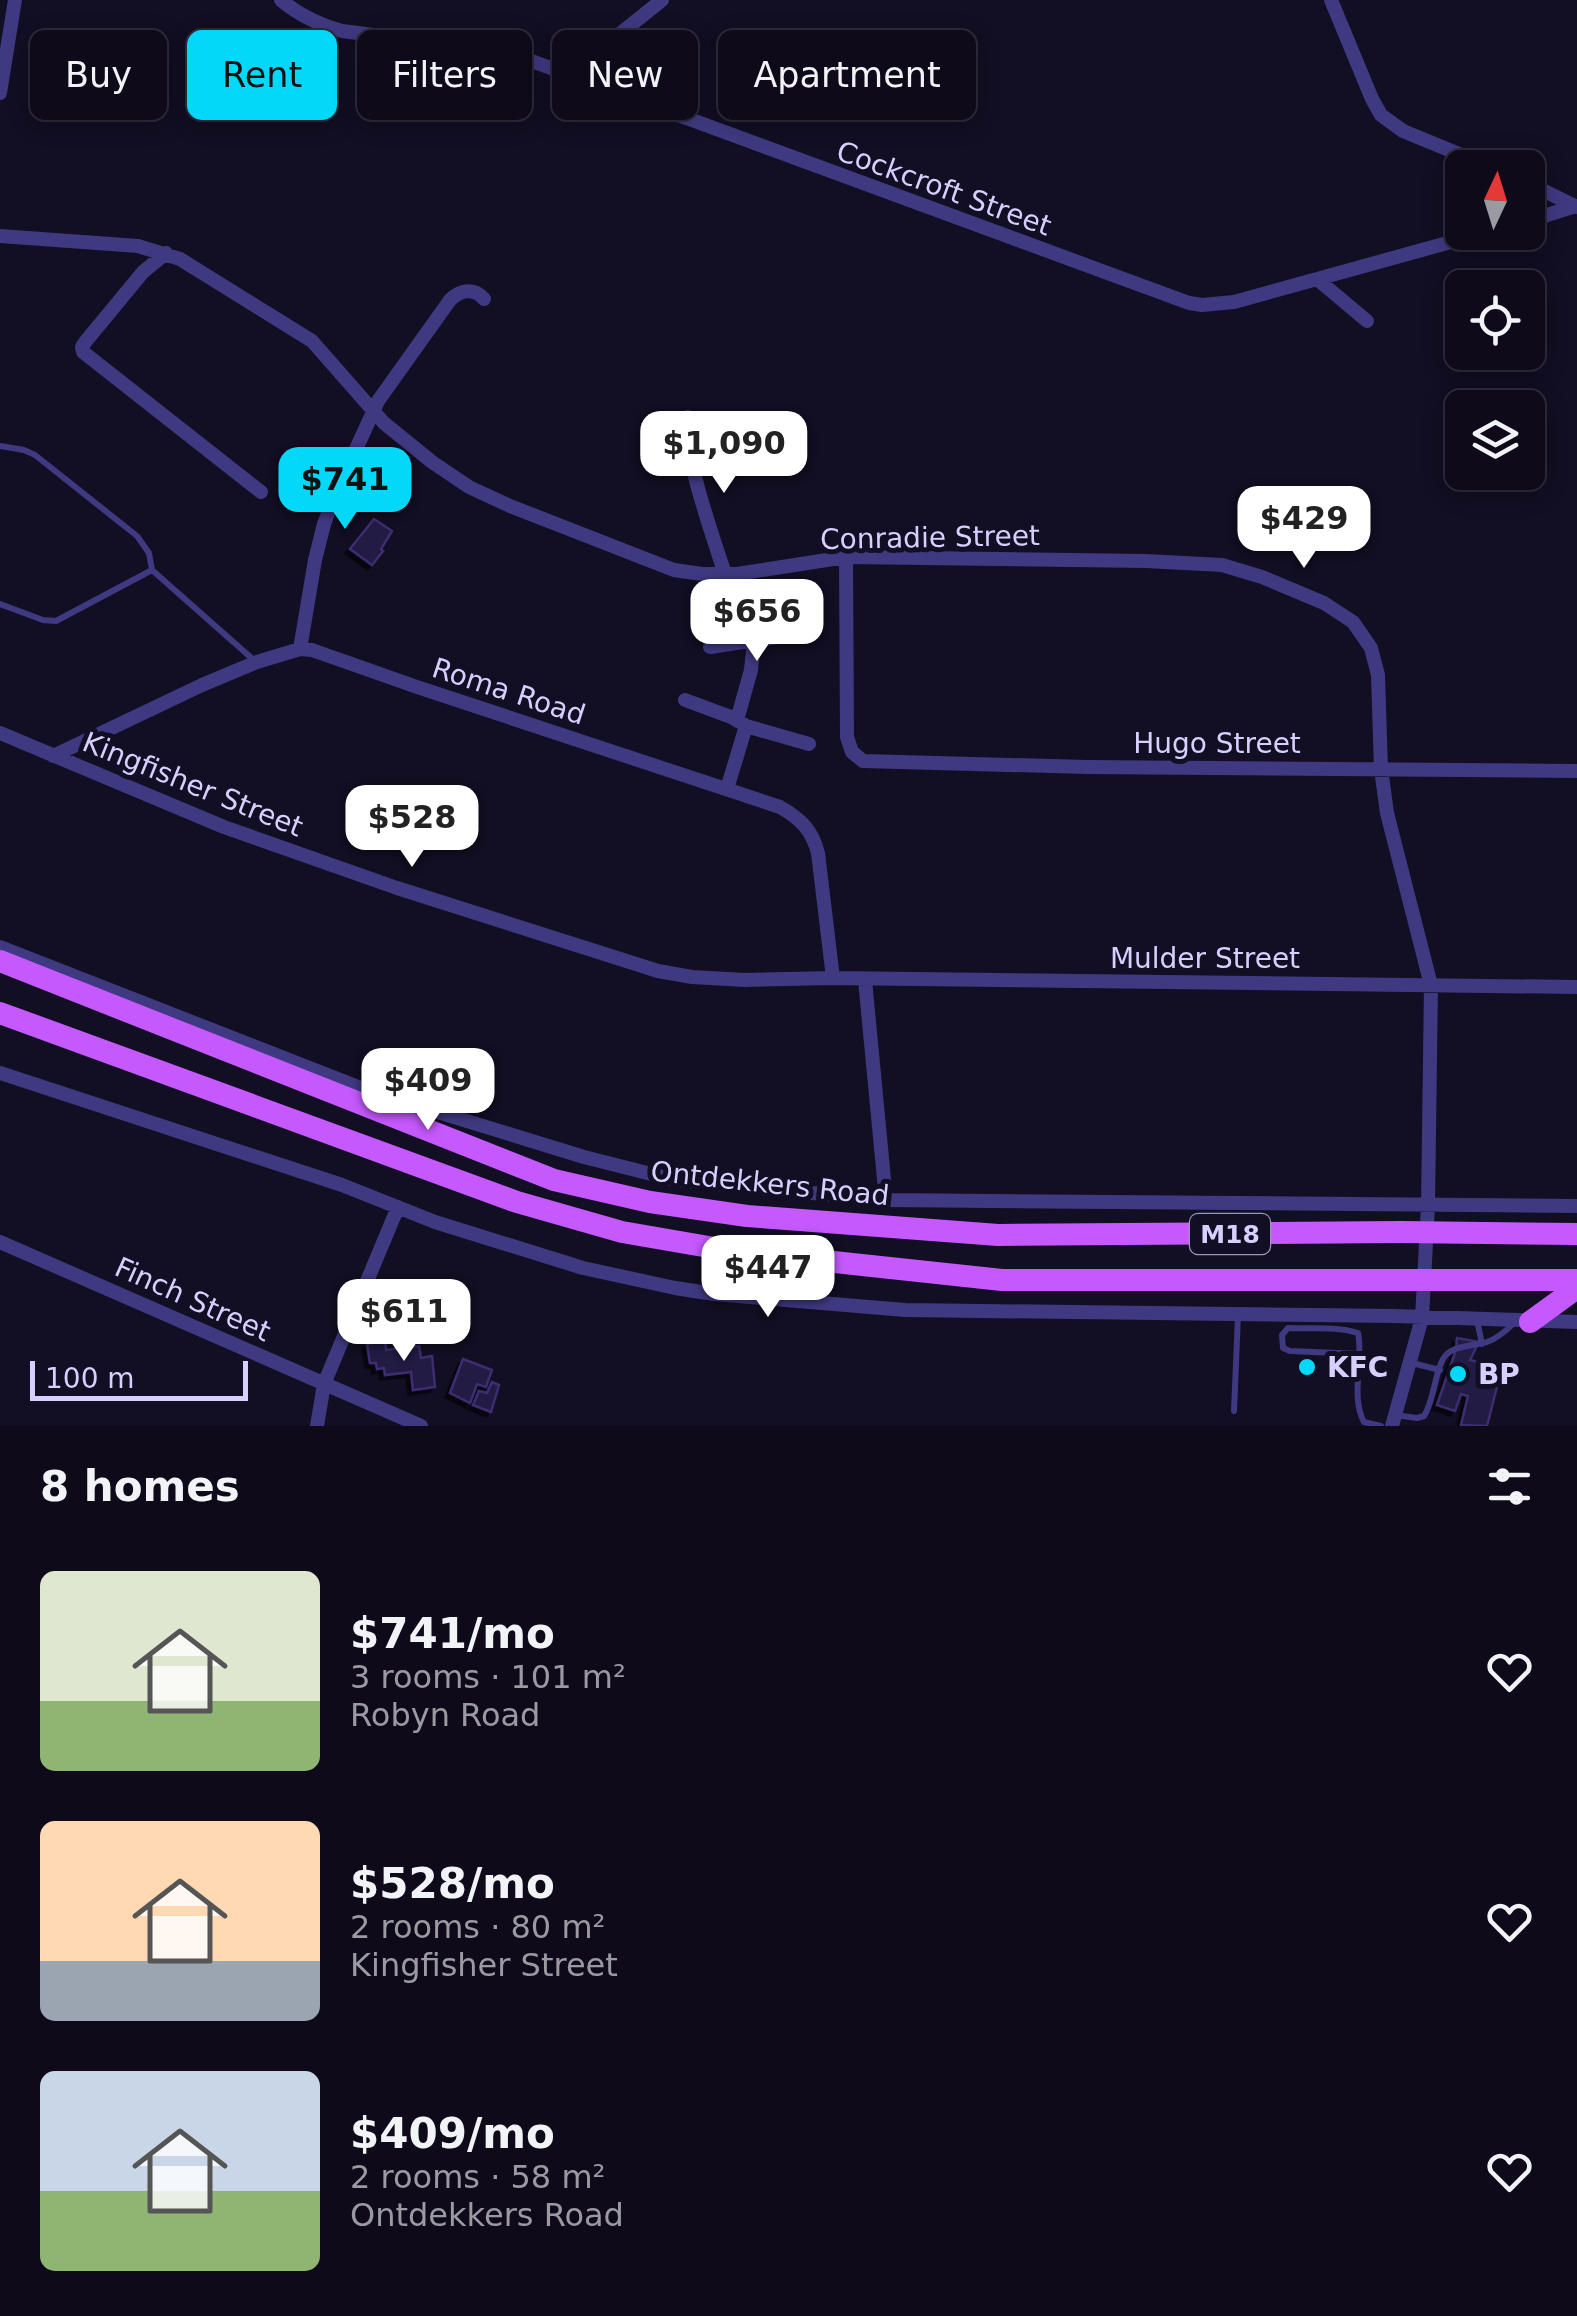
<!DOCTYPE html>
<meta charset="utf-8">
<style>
body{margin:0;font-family:"DejaVu Sans",sans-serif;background:#1c1827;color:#f1f3f6;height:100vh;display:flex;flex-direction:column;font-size:38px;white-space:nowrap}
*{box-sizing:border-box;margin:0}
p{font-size:32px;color:#9b9aa2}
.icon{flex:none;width:55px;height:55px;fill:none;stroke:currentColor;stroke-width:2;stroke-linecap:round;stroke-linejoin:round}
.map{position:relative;height:1426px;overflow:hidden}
.panel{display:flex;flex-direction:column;background:#0e0a1a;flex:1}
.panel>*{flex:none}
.guide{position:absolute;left:30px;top:30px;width:1000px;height:90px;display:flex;gap:20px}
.needle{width:65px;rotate:4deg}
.buttons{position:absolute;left:1445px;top:150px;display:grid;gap:20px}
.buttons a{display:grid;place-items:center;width:100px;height:100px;border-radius:15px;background:#0e0a1a;box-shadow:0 5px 25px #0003,0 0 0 2px #2e2b39;font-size:50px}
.scale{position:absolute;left:30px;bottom:25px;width:218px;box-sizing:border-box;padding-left:10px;border:5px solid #d7d0ff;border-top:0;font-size:28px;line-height:35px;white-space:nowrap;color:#d7d0ff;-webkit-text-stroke:8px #120e23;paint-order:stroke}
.price{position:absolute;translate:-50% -85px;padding:0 22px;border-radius:20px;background:#fff;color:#222;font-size:32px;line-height:65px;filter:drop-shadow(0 2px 5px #0008)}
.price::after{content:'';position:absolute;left:50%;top:60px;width:30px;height:22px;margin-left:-15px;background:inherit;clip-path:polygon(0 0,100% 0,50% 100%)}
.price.selected{background:#03d8f8;color:#111}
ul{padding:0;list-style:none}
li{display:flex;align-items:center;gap:30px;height:250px;padding:0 40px}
li span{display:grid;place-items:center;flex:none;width:280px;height:200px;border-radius:15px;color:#555}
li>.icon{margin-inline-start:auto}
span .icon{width:120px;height:120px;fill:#fffc;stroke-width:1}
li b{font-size:42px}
h2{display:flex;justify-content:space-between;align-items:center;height:120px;padding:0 40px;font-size:42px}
.chip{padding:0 35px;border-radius:15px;background:#0e0a1a;box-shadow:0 5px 25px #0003,0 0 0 2px #2e2b39;font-size:35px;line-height:90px}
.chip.selected{background:#03d8f8;color:#111}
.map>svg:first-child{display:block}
.building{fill:#241a44;stroke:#3c2d6f;stroke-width:2.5;filter:url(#shadow)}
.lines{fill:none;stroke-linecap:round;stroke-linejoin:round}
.service{stroke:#3f3981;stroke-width:6}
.minor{stroke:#3f3981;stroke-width:14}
.primary{stroke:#c559fd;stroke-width:22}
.poi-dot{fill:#03d8f8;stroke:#120e23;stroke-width:4}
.labels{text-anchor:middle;stroke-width:10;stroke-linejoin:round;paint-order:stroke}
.shield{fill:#120e23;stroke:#9c96bd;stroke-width:2.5}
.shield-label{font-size:25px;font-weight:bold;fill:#d7d0ff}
.street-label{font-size:28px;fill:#d7d0ff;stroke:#120e23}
.poi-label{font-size:28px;font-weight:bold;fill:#d7d0ff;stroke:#120e23;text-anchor:start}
</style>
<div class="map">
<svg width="1577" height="1426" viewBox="0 0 1577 1426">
<defs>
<filter id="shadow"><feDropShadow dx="-4.5" dy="4.5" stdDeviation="0" flood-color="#0009"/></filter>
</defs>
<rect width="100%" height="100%" fill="#120e23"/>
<path class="building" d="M 374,519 L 392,531 L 381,549 L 383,551 L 372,565 L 350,549 Z
M 1457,1338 L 1479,1342 L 1470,1360 L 1502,1367 L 1487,1426 L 1461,1425 L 1468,1396 L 1461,1394 L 1455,1411 L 1437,1405 L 1456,1350 Z
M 385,1341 L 386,1350 L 419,1346 L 421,1358 L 432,1356 L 435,1387 L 413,1390 L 411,1372 L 385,1375 L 384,1368 L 377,1369 L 376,1363 L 370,1363 L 367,1344 Z
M 463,1359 L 492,1370 L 486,1387 L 477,1384 L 470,1403 L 450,1393 Z
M 492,1382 L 499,1385 L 491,1412 L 473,1405 L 479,1391 L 487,1393 Z"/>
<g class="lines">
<path class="service" d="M 0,446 L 24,450 L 35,455 L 137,536 L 149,553 L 152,570 L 256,662
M 0,604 L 43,620 L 56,621 L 152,570
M 1477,1320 L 1482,1344
M 1360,1354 L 1290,1351 L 1283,1348 L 1282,1335 L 1288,1328 C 1310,1329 1337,1326 1358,1333 C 1364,1361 1350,1396 1364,1422 L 1381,1426
M 1412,1363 L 1440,1370
M 1234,1411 L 1238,1315
M 1395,1415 L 1417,1418 L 1424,1416 C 1435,1400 1435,1365 1447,1354 C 1457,1345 1475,1346 1487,1342 C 1498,1338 1506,1331 1514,1323"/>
<path class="minor" d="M 281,0 C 299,15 320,25 342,31 L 491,50 L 518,56 L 1189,303 L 1202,305 L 1234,302 L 1487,232
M 1331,0 L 1372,99 L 1381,115 L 1403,131 L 1493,168
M 570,74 L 662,0
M 0,93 L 15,0
M 1528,183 L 1577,207
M 1528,221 L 1576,206
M 0,236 L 138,246 L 180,259 L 312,341 L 384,423 L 432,462 L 469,487 L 510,506 L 674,570 L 702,574 L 737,574 L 846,557 L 1146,561 L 1222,565 L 1262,577 L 1324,603 L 1353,622 L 1371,648 L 1378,675 L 1381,769 L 1387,813 L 1431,985 L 1428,1206 L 1422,1318 L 1392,1426
M 166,253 L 143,272 L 86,341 L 82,347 L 83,352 L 261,492
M 1317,279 L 1367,321
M 688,417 C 681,448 714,540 725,574
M 846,557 L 847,737 L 852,752 L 863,761 L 1087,767 L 1577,771
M 710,647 L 798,634
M 300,649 L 315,560 L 324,524 L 336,493 L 378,401 L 450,300 C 460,290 474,287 484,299
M 685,700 L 731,717 L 745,725
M 737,720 L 751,670 L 754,642
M 0,733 L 224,827 L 397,888 L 658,971 L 692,977 L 745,980 L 833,978 L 1577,987
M 53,756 L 202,685 L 257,662 L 300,649 L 312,650 L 417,687 L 780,807 C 801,819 812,830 818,853 L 833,978
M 727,789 L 746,726 L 809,744
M 0,947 L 366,1090 L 584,1157 L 675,1180 L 886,1200 L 1577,1206
M 865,980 L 886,1200
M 0,1073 L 342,1185 L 435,1222 L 583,1268 L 675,1288 L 714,1294 L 905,1310 L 1395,1316 L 1577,1322
M 0,1242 L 421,1426
M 317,1426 L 324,1384 L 398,1207"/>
<path class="primary" d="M 0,961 L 554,1180 L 650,1202 L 747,1216 L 998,1235 L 1401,1232 L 1577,1234
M 0,1013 L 517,1202 L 622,1232 L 732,1251 L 1002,1280 L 1577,1280
M 1530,1322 L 1577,1288"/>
</g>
<g class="poi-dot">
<circle cx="1307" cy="1367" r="10"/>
<circle cx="1458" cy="1374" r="10"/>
</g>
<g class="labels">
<rect class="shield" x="1190" y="1214" width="80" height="40" rx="8"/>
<g class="shield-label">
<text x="1230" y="1243">M18</text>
</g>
<g class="street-label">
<text transform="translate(944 188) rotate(20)" y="10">Cockcroft Street</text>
<text transform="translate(930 537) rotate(-1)" y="10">Conradie Street</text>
<text transform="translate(509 691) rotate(18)" y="10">Roma Road</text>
<text x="1217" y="753">Hugo Street</text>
<text transform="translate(193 784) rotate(22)" y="10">Kingfisher Street</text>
<text x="1205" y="968">Mulder Street</text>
<text transform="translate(770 1183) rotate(6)" y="10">Ontdekkers Road</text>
<text transform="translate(193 1299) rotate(24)" y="10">Finch Street</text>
</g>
<g class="poi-label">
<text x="1327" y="1377">KFC</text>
<text x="1478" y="1384">BP</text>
</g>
</g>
</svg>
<div class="buttons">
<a><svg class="needle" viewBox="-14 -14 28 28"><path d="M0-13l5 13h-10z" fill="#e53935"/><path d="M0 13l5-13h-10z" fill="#9b9aa2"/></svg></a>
<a><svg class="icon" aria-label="locate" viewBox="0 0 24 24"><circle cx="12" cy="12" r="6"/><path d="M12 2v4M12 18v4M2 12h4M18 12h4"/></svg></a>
<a><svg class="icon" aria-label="layers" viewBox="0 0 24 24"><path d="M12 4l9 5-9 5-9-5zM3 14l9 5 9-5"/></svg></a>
</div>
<div class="scale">100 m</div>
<b class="price" style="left:724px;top:496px">$1,090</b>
<b class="price selected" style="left:345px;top:532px">$741</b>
<b class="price" style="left:1304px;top:571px">$429</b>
<b class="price" style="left:757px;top:664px">$656</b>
<b class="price" style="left:412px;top:870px">$528</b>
<b class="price" style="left:428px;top:1133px">$409</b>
<b class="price" style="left:768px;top:1320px">$447</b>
<b class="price" style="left:404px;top:1364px">$611</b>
<div class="guide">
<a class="chip">Buy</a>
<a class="chip selected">Rent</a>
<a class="chip">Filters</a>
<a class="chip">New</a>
<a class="chip">Apartment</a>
</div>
</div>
<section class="panel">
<h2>8 homes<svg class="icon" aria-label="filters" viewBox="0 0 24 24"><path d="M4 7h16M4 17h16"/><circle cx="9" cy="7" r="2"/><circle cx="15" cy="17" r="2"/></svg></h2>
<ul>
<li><span style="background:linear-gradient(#dfe7d0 65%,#8fb573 0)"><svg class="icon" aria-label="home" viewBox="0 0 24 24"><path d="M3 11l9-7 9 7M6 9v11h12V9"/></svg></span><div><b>$741/mo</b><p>3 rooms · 101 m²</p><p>Robyn Road</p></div><svg class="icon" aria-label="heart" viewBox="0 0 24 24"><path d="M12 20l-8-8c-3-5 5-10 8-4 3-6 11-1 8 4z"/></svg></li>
<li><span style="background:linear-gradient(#ffd9b3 70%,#9aa5b1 0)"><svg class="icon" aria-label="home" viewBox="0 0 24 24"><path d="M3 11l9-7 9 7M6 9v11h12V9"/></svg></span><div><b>$528/mo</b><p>2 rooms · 80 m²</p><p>Kingfisher Street</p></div><svg class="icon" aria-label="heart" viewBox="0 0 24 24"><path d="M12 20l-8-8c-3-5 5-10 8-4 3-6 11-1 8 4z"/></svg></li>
<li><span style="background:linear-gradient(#c9d6e8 60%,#8fb573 0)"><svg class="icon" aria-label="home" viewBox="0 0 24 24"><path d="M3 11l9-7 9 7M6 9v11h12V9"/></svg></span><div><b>$409/mo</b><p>2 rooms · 58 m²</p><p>Ontdekkers Road</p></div><svg class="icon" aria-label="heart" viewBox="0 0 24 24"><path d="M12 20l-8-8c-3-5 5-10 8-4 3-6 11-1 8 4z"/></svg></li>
</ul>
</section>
